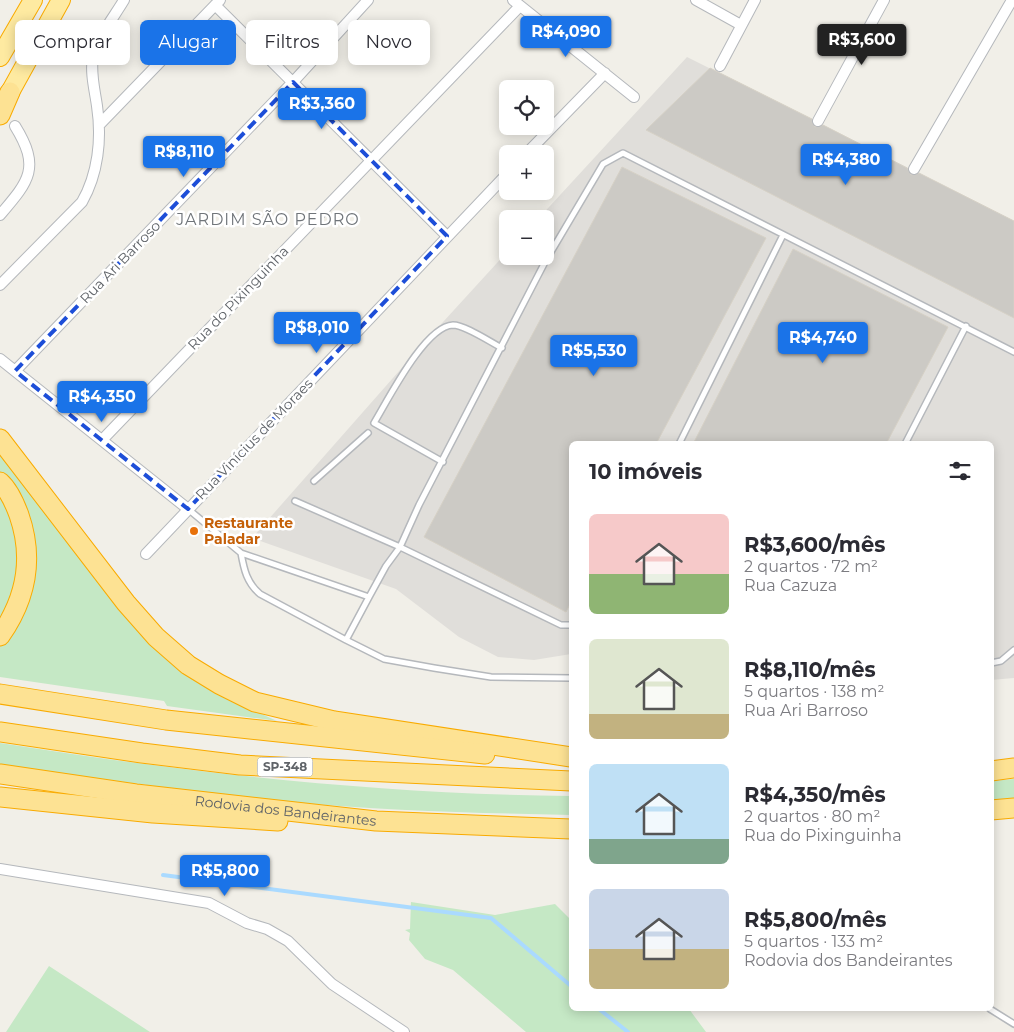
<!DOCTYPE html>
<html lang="pt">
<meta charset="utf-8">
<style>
body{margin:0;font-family:Montserrat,sans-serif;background:#f2f2f3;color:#2b2b33;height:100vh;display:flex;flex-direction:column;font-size:19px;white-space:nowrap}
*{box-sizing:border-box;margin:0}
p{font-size:16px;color:#7c7c81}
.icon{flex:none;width:28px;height:28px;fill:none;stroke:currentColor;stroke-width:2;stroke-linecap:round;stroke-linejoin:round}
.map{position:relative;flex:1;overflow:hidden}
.side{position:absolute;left:569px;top:441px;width:425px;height:570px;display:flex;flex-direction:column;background:#fff;border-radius:8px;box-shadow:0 2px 12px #0003}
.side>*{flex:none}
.guide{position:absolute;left:15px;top:20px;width:475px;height:45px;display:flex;gap:10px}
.fabs{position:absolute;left:499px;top:80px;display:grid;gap:10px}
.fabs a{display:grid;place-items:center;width:55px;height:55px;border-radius:8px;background:#fff;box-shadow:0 2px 12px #0003;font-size:25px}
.price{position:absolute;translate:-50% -42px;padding:0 11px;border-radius:5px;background:#1a73e8;color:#fff;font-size:16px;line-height:32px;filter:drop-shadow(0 1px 2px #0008)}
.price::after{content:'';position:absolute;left:50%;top:30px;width:15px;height:11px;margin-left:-8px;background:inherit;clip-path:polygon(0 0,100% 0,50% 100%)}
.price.current{background:#222;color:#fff}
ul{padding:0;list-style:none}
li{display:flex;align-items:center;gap:15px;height:125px;padding:0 20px}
li span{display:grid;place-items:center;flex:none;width:140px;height:100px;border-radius:8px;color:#555}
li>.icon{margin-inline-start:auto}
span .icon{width:60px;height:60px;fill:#fffc;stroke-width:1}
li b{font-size:21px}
h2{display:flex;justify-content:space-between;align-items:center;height:60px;padding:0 20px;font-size:21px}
.chip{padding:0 18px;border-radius:8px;background:#fff;box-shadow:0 2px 12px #0003;font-size:18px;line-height:45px}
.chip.current{background:#1a73e8;color:#fff}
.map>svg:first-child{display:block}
.industrial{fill:#e0deda}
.green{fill:#c5e8c5}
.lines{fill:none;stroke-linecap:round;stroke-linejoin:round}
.stream{stroke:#aadaff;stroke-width:4}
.building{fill:#cccac5;stroke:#d6d1c6}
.service-casing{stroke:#b5b8bc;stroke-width:8}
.minor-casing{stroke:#b5b8bc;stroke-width:12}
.trunk-casing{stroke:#f9ab00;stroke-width:20}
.motorway-casing{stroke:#f9ab00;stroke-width:21}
.service{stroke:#fff;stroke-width:5}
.minor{stroke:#fff;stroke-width:10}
.trunk{stroke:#feeaa1;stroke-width:18}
.motorway{stroke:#fde293;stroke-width:19}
.marked{fill:none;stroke:#1d4ed8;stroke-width:4;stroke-dasharray:10 6;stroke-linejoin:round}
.food-dot{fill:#e8710a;stroke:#fff;stroke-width:2}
.labels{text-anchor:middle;stroke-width:5;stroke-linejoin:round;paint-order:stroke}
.shield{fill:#fff;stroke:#8f9295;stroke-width:1}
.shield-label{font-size:12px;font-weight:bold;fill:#5f6368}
.street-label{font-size:14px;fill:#5f6368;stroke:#fff}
.food-label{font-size:14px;font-weight:bold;fill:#c56008;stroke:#fff;text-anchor:start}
.quarter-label{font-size:16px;letter-spacing:1px;fill:#70757a;stroke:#fff}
</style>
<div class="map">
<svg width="1014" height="1032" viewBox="0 0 1014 1032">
<rect width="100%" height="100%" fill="#f1efe8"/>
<path class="industrial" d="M 687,57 L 1014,221 L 1014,678 L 991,680 L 991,444 L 571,444 L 571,654 L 534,660 L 498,657 L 459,637 L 396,589 L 252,538 L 422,345 L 507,252 L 508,256 L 545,256 L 545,219 L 538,219 Z"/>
<path class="green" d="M 0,450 L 125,614 L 255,711 L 277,721 L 167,706 L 164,701 L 0,677 L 0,645 L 6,639 L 26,599 L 8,482 L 0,473 Z
M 0,495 L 9,508 L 18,539 L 17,586 L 0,624 Z
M 0,743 C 189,773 380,794 571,796 L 571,815 C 478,813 385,811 292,802 C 194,792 97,779 0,764 Z
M 1014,779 L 1014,799 L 991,802 L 991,781 Z
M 411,902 L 495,915 L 555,904 L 571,920 L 571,1009 L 689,1009 L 706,1032 L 526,1032 L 453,970 L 425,959 L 409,940 L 410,933 L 405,930 L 410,929 Z
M 49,966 L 150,1032 L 6,1032 Z"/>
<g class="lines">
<path class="stream" d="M 163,875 L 491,918 L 571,986
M 599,1009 L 628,1032"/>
</g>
<path class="building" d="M 710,68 L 812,119 L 815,127 L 823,125 L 907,168 L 911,175 L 919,173 L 1014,221 L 1014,318 L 646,130 Z
M 622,167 L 766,238 L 656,444 L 571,444 L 571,602 L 566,612 L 424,537 Z
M 793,249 L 948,327 L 886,444 L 693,444 Z"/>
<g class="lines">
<defs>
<path id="service" d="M 679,444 L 783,235
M 905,444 L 966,326
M 443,462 L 374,423 C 388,400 425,326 453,325 C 465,325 490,342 502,348
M 314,481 L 368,433
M 295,501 L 400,547 L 561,625 L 571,625
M 188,509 L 241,553 L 369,597 L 386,566 L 400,547 L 419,505 L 545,262 L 603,164 L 623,153 L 1014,352
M 241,553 C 244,570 247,583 260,594 L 346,640
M 369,597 L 346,640 L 384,659 L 434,668 L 491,677 L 571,678
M 991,663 L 1001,661 L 1014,650
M 990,1009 L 1014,1024"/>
<path id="minor" d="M 513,0 L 634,97
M 696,0 L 741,25
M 215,5 L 447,236
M 720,66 L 755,0
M 818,121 L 884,0
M 100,124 L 220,0
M 526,154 L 605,73
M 914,169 L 1012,0
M 0,215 C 29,181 41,168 15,126
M 0,285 L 82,202 C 98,174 102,139 97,106 C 95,91 90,73 93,57 C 97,38 114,17 124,0
M 0,359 L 188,509
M 15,371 L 293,82 L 368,0
M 103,439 L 520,6
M 146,554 L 508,173
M 0,869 L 209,903 L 247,923 L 267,929 L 288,941 L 332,984 L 404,1032"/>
<path id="trunk" d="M 0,57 L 33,0
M 3,105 L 61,0"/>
<g id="motorway">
<path d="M 0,115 L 10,92"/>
<path d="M 0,439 L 126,603 L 156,637 L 188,665 L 219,684 L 255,702 L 334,721 L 571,757"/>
<path d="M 0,482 C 9,490 15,504 19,515 C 34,558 26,599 0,636"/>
<path d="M 0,694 L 166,720 L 485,754"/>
<path d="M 0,732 L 142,753 L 240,765 L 571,781"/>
<path d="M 991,771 L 1014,768"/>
<path id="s1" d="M 0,774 L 136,794 L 376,821 L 571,829"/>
<path d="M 0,797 L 153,813 L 278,821"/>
<path d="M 991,810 L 1014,808"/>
</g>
</defs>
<use href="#service" class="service-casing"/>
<use href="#minor" class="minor-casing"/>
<use href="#trunk" class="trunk-casing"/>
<use href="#motorway" class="motorway-casing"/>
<use href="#service" class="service"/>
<use href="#minor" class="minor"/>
<use href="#trunk" class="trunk"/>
<use href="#motorway" class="motorway"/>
</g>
<path class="marked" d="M 293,82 L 447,236 L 188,509 L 15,371 Z"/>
<circle class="food-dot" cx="194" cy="531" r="5"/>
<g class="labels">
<rect class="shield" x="257.5" y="757.5" width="55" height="19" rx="4"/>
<g class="shield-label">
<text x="285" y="771">SP-348</text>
</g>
<g class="street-label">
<text transform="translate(120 262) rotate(-46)" y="5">Rua Ari Barroso</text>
<text transform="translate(238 298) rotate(-46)" y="5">Rua do Pixinguinha</text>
<text transform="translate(254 439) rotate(-46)" y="5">Rua Vinícius de Moraes</text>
<text dy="5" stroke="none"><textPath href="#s1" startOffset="288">Rodovia dos Bandeirantes</textPath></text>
</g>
<g class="food-label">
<text x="204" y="528">Restaurante<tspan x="204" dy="16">Paladar</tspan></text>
</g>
<g class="quarter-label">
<text x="268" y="225">JARDIM SÃO PEDRO</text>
</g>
</g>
</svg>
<div class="fabs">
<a><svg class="icon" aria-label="locate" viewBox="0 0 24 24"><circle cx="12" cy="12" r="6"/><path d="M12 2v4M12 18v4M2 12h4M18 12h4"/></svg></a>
<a>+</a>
<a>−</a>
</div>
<b class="price" style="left:566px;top:58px">R$4,090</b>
<b class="price current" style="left:862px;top:66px">R$3,600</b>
<b class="price" style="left:322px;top:130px">R$3,360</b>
<b class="price" style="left:184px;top:178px">R$8,110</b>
<b class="price" style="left:846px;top:186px">R$4,380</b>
<b class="price" style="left:317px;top:354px">R$8,010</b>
<b class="price" style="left:823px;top:364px">R$4,740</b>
<b class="price" style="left:594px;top:377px">R$5,530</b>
<b class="price" style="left:102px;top:423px">R$4,350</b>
<b class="price" style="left:225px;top:897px">R$5,800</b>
<div class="guide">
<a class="chip">Comprar</a>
<a class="chip current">Alugar</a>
<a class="chip">Filtros</a>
<a class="chip">Novo</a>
</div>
<section class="side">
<h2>10 imóveis<svg class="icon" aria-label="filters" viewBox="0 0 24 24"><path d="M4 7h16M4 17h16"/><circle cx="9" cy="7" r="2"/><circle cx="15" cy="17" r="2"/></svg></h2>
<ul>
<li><span style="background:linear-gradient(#f6c9c9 60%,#8fb573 0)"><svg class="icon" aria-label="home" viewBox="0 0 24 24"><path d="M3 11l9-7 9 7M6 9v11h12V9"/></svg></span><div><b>R$3,600/mês</b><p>2 quartos · 72 m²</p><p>Rua Cazuza</p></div></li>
<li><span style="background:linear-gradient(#dfe7d0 75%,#c2b280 0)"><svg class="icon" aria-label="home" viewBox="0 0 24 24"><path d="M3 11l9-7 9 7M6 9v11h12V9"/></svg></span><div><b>R$8,110/mês</b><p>5 quartos · 138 m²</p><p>Rua Ari Barroso</p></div></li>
<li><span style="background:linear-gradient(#bfe0f5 75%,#7fa58c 0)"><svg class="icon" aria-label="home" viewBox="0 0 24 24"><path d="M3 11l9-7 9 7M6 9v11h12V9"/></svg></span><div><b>R$4,350/mês</b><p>2 quartos · 80 m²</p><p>Rua do Pixinguinha</p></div></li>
<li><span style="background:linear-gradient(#c9d6e8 60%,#c2b280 0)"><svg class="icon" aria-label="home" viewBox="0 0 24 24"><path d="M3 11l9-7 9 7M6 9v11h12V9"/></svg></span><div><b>R$5,800/mês</b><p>5 quartos · 133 m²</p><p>Rodovia dos Bandeirantes</p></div></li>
</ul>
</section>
</div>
